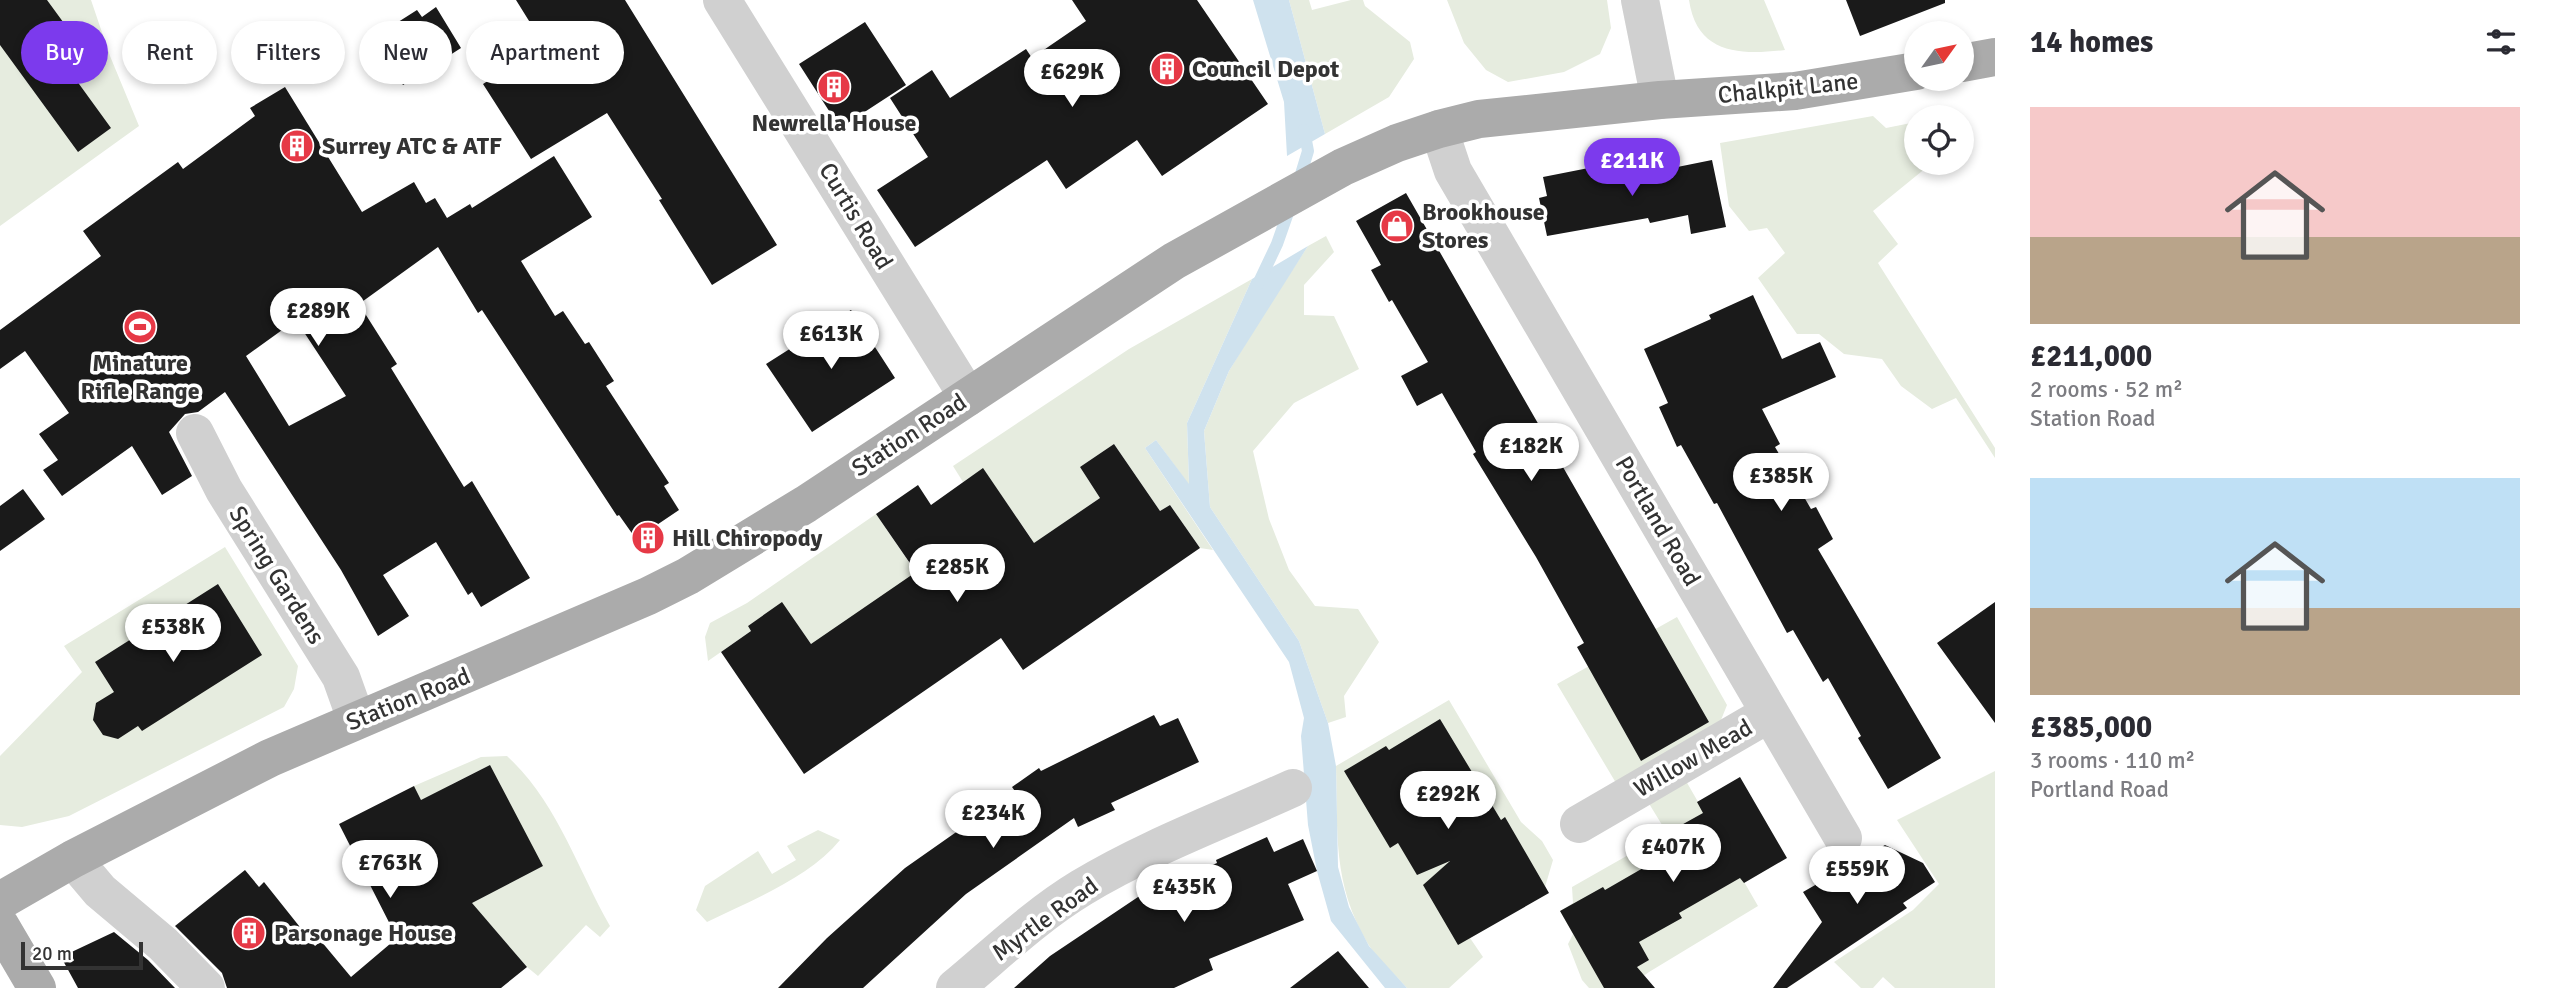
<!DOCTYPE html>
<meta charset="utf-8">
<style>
body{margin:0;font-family:Signika,sans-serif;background:#f2f2f3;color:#2b2b33;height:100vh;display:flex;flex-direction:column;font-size:26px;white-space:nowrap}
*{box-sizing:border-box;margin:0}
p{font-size:23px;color:#7c7c81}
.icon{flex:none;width:38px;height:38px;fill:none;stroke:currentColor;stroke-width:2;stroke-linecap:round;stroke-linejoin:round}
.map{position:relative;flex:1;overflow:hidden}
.details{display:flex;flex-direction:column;background:#fff;width:560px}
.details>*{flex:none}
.top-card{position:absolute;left:21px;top:21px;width:665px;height:63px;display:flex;gap:14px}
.needle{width:46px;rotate:57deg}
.controls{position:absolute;left:1904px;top:21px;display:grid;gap:14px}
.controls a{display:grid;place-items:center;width:70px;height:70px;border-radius:50%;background:#fff;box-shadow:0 4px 10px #0003;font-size:35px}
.scale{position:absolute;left:21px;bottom:18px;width:122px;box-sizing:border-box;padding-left:7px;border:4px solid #333;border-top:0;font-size:19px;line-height:24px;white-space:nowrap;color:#333;-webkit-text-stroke:5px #fff;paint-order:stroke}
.price{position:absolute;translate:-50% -60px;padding:0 16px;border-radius:24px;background:#fff;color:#222;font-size:23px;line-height:46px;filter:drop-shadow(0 2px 4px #0008)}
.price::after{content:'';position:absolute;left:50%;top:42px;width:21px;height:16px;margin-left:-10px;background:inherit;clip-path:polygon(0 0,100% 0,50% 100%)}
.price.active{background:#7c3aed;color:#fff}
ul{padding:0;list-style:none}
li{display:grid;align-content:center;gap:14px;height:371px;padding:0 35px}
li span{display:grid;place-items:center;height:217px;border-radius:0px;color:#555}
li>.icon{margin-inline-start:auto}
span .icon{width:126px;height:126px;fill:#fffc;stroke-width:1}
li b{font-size:30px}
h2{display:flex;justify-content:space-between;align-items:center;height:84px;padding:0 35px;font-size:30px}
.tag{padding:0 24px;border-radius:32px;background:#fff;box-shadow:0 4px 10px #0003;font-size:24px;line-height:63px}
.tag.active{background:#7c3aed;color:#fff}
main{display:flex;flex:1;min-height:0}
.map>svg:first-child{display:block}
.green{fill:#e6ecdf}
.water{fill:#cfe2ee}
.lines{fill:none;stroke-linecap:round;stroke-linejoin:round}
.stream{stroke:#cfe2ee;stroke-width:12}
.building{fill:#1a1a1a;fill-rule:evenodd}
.minor{stroke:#d0d0d0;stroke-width:38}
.major{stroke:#ababab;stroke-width:38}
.labels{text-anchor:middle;stroke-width:7;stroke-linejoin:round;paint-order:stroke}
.poi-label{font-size:24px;font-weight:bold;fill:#333;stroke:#fff;text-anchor:start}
.street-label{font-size:24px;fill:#333;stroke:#fff}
</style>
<main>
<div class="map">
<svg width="1995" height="988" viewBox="0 0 1995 988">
<rect width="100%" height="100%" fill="#fff"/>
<path class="green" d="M 0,0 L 91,0 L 110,56 L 139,126 L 0,226 Z
M 1289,0 L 1309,0 L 1312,10 L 1351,0 L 1363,0 L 1365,6 L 1410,42 L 1414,59 L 1389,97 L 1325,134 Z
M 1447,0 L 1607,0 L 1611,28 L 1600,54 L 1564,72 L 1508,82 L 1486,70 L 1464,43 Z
M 1689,0 L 1764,0 L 1785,50 C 1741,55 1697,55 1689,0 Z
M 1873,116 L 1886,128 L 1916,122 L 1916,163 L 1932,163 L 1873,211 L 1898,244 L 1878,263 L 1995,448 L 1995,458 L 1956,398 L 1932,409 L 1901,386 L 1882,359 L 1844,354 L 1819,334 L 1797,334 L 1758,278 L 1785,253 L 1767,228 L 1749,231 L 1729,206 L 1720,143 Z
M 1326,236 L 1334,252 L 1304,285 L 1304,315 L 1334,316 L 1359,369 L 1294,403 L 1253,451 L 1269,519 L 1289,570 L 1315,606 L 1358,609 L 1379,642 L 1344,696 L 1346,717 L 1328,723 L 1299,641 L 1210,507 L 1204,431 L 1229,371 L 1264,313 L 1308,246 Z
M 1252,279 L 1187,423 L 1189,485 L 1156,440 L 1145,448 L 1213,550 L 1200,548 L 1170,505 L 1160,511 L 1114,444 L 1080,467 L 1100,498 L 1014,557 L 1031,538 L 983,469 L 963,482 L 953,466 L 1129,349 Z
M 876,514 L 919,577 C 875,598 850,616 816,651 L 782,603 L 748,626 L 751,631 L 708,661 L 705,637 L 710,623 L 747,603 Z
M 225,547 L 298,666 L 294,689 L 284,707 L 69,816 L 22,827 L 0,825 L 0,756 L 82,672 L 64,646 Z
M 1677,617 L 1727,705 L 1721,720 L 1616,783 L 1557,684 Z
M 1449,700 L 1521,822 L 1542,841 L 1553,860 L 1545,887 L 1488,901 L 1499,921 L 1470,938 L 1483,957 L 1449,988 L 1407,988 C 1395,974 1378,960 1368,944 C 1332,883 1338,833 1336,766 Z
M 507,756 C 557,802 577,868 610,926 L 600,937 L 586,925 L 538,976 L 527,967 L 489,923 L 456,901 L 490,765 L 452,784 L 424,807 L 414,786 L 481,757 Z
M 1995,771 L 1995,988 L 1895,988 L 1883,977 L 1873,988 L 1861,988 L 1834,962 L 1913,910 L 1939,884 L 1897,820 Z
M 1686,781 L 1758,906 L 1649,972 L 1627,988 L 1589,988 L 1582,980 L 1568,944 L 1573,934 L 1560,911 L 1573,903 L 1572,887 L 1667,833 L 1648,802 Z
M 818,830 L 840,840 C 808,879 751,900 707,922 L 696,910 L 705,886 L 758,851 L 772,874 L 796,860 L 787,846 Z"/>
<path class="water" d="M 1253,0 L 1289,0 L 1325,134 L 1287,156 L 1284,102 Z
M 1308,246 L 1229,371 L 1204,431 L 1210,507 L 1299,641 L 1328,723 L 1336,766 L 1338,867 L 1349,907 L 1369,946 L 1407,988 L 1385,988 L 1331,921 L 1317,871 L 1308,825 L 1301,736 L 1304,718 L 1289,662 L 1145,448 L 1156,440 L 1189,484 L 1187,423 L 1252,279 Z"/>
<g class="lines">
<path class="stream" d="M 1298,184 L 1308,151 L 1304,130
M 1258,284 L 1277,244 L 1290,207"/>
</g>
<path class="building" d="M 0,0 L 47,0 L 85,52 L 66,66 L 111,128 L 78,152 L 0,45 Z
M 516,0 L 625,0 L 777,245 L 712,285 L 659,200 L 662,199 L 607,113 L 531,159 L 483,84 L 544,45 Z
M 1072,0 L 1197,0 L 1268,104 L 1162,176 L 1137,140 L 1066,189 L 1047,160 L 915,247 L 877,190 L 928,157 L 890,98 L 932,70 L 950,98 L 1026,49 L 1032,58 L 1086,21 Z
M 1846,0 L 1945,0 L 1945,3 L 1860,36 Z
M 436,7 L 461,48 L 403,85 L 373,38 L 417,10 L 422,17 Z
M 865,22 L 906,85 L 840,128 L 799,64 Z
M 285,87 L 362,212 L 414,182 L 426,203 L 435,198 L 447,218 L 470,204 L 472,208 L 554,156 L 592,217 L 521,261 L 555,316 L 563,311 L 585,344 L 589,342 L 614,381 L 606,386 L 669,483 L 664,486 L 679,510 L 636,539 L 619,515 L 617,516 L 482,310 L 478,313 L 438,247 L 359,304 L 397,364 L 391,368 L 464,487 L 472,481 L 530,578 L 481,607 L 472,592 L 468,595 L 436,542 L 383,575 L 409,616 L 378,636 L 341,570 L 225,392 L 198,412 L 185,414 L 169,432 L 192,476 L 162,495 L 132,446 L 62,496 L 43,470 L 58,460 L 39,434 L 69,413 L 25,351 L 0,369 L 0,330 L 101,256 L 83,231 L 178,162 L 183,169 L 255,116 L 250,108 ZM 296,320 L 346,396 L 289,426 L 246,356 Z
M 1712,160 L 1726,227 L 1691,234 L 1688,215 L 1650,223 L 1648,218 L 1547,236 L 1539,198 L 1547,196 L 1543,177 L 1614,163 L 1618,179 Z
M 1406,193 L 1709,722 L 1641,761 L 1577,647 L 1584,643 L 1536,557 L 1473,454 L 1476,452 L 1442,393 L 1417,406 L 1401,376 L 1428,362 L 1392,300 L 1389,302 L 1371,270 L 1381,265 L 1356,221 Z
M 1753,295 L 1782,359 L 1820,342 L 1836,377 L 1762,409 L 1780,444 L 1775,447 L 1811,509 L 1816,507 L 1833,539 L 1818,549 L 1941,758 L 1888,789 L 1858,738 L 1861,736 L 1828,678 L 1823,682 L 1793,630 L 1787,633 L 1717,503 L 1714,504 L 1681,445 L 1677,447 L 1659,407 L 1668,403 L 1644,349 L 1711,319 L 1709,315 Z
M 851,310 L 895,378 L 812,432 L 766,364 Z
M 1114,444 L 1160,511 L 1170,505 L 1200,548 L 1023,670 L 1001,638 L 804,774 L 721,652 L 751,631 L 748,626 L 782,602 L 811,644 L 916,572 L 876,514 L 918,485 L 931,505 L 983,468 L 1034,543 L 1100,498 L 1080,467 Z
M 23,489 L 45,519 L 0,551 L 0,506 Z
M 218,584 L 262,655 L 142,731 L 138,726 L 118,739 L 103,735 L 93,720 L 96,703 L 114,692 L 95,662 Z
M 1995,602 L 1995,723 L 1937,643 Z
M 1154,715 L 1160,726 L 1178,718 L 1199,762 L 1111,803 L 1115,810 L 1078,827 L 1074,818 L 966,894 L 863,988 L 778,988 L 827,938 L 905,868 L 962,828 L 967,834 L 1019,797 L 1012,787 L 1039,768 L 1041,771 Z
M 1440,719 L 1501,820 L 1505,817 L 1549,893 L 1458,945 L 1423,885 L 1450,861 L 1417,875 L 1398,843 L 1390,848 L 1344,771 L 1386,746 L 1389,750 Z
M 490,765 L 543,866 L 472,903 L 527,967 L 501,988 L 227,988 L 222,973 L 175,926 L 245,870 L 259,887 L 264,882 L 315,946 L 321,941 L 351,977 L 397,938 L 339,824 L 414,786 L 421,800 Z
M 1740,777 L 1787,858 L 1744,883 L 1740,878 L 1679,913 L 1682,918 L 1639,942 L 1649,960 L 1637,967 L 1655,988 L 1604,988 L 1560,911 L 1603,887 L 1605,890 L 1676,849 L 1667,833 L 1703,813 L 1697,802 Z
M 1267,837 L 1274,852 L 1303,839 L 1317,871 L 1288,884 L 1304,920 L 1209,959 L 1213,970 L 1174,988 L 1014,988 L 1050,956 L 1138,897 L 1217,863 L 1216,860 Z
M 1885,845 L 1923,863 L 1935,882 L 1903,903 L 1907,908 L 1787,988 L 1773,988 L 1822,922 L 1803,892 Z
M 114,932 L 148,960 L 175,988 L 78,988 L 61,957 Z
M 1338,951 L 1369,988 L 1290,988 Z"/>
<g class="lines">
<path class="minor" d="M 722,0 L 968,397
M 1640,0 L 1660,100
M 1439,129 L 1453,171 L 1843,838
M 195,433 L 224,490 L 341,677 L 356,719
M 1579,824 L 1770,713
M 73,859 L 100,891 L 163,944 L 206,988
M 955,988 C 996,954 1035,916 1081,888 C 1147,848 1223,820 1293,788"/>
<path class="major" d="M 1962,63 L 1995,57
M 0,901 L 73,859 L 270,758 L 648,596 L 688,576 L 806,504 L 1174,261 L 1343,167 L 1397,143 L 1439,129 L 1479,119 L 1660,100 L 1795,91 L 1916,71
M 0,925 L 37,988"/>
</g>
<defs>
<symbol id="building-disc" viewBox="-11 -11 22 22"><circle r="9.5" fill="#e63946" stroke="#fff"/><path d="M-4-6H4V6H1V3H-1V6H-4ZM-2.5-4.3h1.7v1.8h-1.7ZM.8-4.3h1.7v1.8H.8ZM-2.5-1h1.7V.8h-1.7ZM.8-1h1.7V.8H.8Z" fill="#fff"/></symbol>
<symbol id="shop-disc" viewBox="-11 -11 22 22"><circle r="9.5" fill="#e63946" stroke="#fff"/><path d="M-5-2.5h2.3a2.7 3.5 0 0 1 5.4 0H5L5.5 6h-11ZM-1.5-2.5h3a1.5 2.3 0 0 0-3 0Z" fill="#fff"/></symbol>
<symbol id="stadium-disc" viewBox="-11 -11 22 22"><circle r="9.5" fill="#e63946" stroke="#fff"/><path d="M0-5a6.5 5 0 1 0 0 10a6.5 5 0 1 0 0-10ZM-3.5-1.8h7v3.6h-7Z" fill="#fff"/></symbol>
</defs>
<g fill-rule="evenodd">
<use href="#building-disc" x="1148" y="50" width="38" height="38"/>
<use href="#building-disc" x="815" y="68" width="38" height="38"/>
<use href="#building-disc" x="278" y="127" width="38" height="38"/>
<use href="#shop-disc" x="1378" y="207" width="38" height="38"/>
<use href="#stadium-disc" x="121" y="308" width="38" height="38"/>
<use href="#building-disc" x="629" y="519" width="38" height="38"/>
<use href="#building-disc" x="230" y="914" width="38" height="38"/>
</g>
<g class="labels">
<g class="poi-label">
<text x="1192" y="77">Council Depot</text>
<text x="834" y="131" text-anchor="middle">Newrella House</text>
<text x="322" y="154">Surrey ATC &amp; ATF</text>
<text x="1422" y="220">Brookhouse<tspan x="1422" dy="28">Stores</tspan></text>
<text x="140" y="371" text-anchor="middle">Minature<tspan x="140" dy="28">Rifle Range</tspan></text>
<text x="672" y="546">Hill Chiropody</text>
<text x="274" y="941">Parsonage House</text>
</g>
<g class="street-label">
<text transform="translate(1788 88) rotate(-6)" y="8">Chalkpit Lane</text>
<text transform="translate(856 216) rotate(59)" y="8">Curtis Road</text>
<text transform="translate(909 435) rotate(-33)" y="8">Station Road</text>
<text transform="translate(1658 521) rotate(60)" y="8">Portland Road</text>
<text transform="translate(277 575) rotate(58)" y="8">Spring Gardens</text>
<text transform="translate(408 699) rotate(-22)" y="8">Station Road</text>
<text transform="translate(1693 758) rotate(-30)" y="8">Willow Mead</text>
<text transform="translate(1045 919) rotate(-36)" y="8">Myrtle Road</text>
</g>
</g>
</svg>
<div class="controls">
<a><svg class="needle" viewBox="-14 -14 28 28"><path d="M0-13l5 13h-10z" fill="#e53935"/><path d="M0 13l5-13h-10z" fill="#7c7c81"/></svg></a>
<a><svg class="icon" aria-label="locate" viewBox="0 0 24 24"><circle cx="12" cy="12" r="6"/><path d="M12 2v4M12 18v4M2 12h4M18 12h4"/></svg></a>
</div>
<div class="scale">20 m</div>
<b class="price" style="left:1072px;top:109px">£629K</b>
<b class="price active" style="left:1632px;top:198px">£211K</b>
<b class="price" style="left:318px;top:348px">£289K</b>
<b class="price" style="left:831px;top:371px">£613K</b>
<b class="price" style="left:1531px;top:483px">£182K</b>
<b class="price" style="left:1781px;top:513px">£385K</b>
<b class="price" style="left:957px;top:604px">£285K</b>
<b class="price" style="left:173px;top:664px">£538K</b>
<b class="price" style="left:1448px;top:831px">£292K</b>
<b class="price" style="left:993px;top:850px">£234K</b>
<b class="price" style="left:1673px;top:884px">£407K</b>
<b class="price" style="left:390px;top:900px">£763K</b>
<b class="price" style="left:1857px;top:906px">£559K</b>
<b class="price" style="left:1184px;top:924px">£435K</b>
<div class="top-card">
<a class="tag active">Buy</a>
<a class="tag">Rent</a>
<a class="tag">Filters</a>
<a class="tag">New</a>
<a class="tag">Apartment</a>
</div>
</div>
<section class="details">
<h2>14 homes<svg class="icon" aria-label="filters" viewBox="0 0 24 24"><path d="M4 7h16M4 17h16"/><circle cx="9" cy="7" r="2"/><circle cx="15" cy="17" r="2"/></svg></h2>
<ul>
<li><span style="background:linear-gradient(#f6c9c9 60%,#b9a48a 0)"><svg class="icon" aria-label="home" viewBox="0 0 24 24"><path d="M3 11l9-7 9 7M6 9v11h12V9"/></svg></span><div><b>£211,000</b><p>2 rooms · 52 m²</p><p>Station Road</p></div></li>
<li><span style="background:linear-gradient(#bfe0f5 60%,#b9a48a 0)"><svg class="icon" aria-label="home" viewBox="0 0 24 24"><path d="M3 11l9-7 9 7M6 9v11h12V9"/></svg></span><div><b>£385,000</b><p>3 rooms · 110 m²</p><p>Portland Road</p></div></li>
</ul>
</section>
</main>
